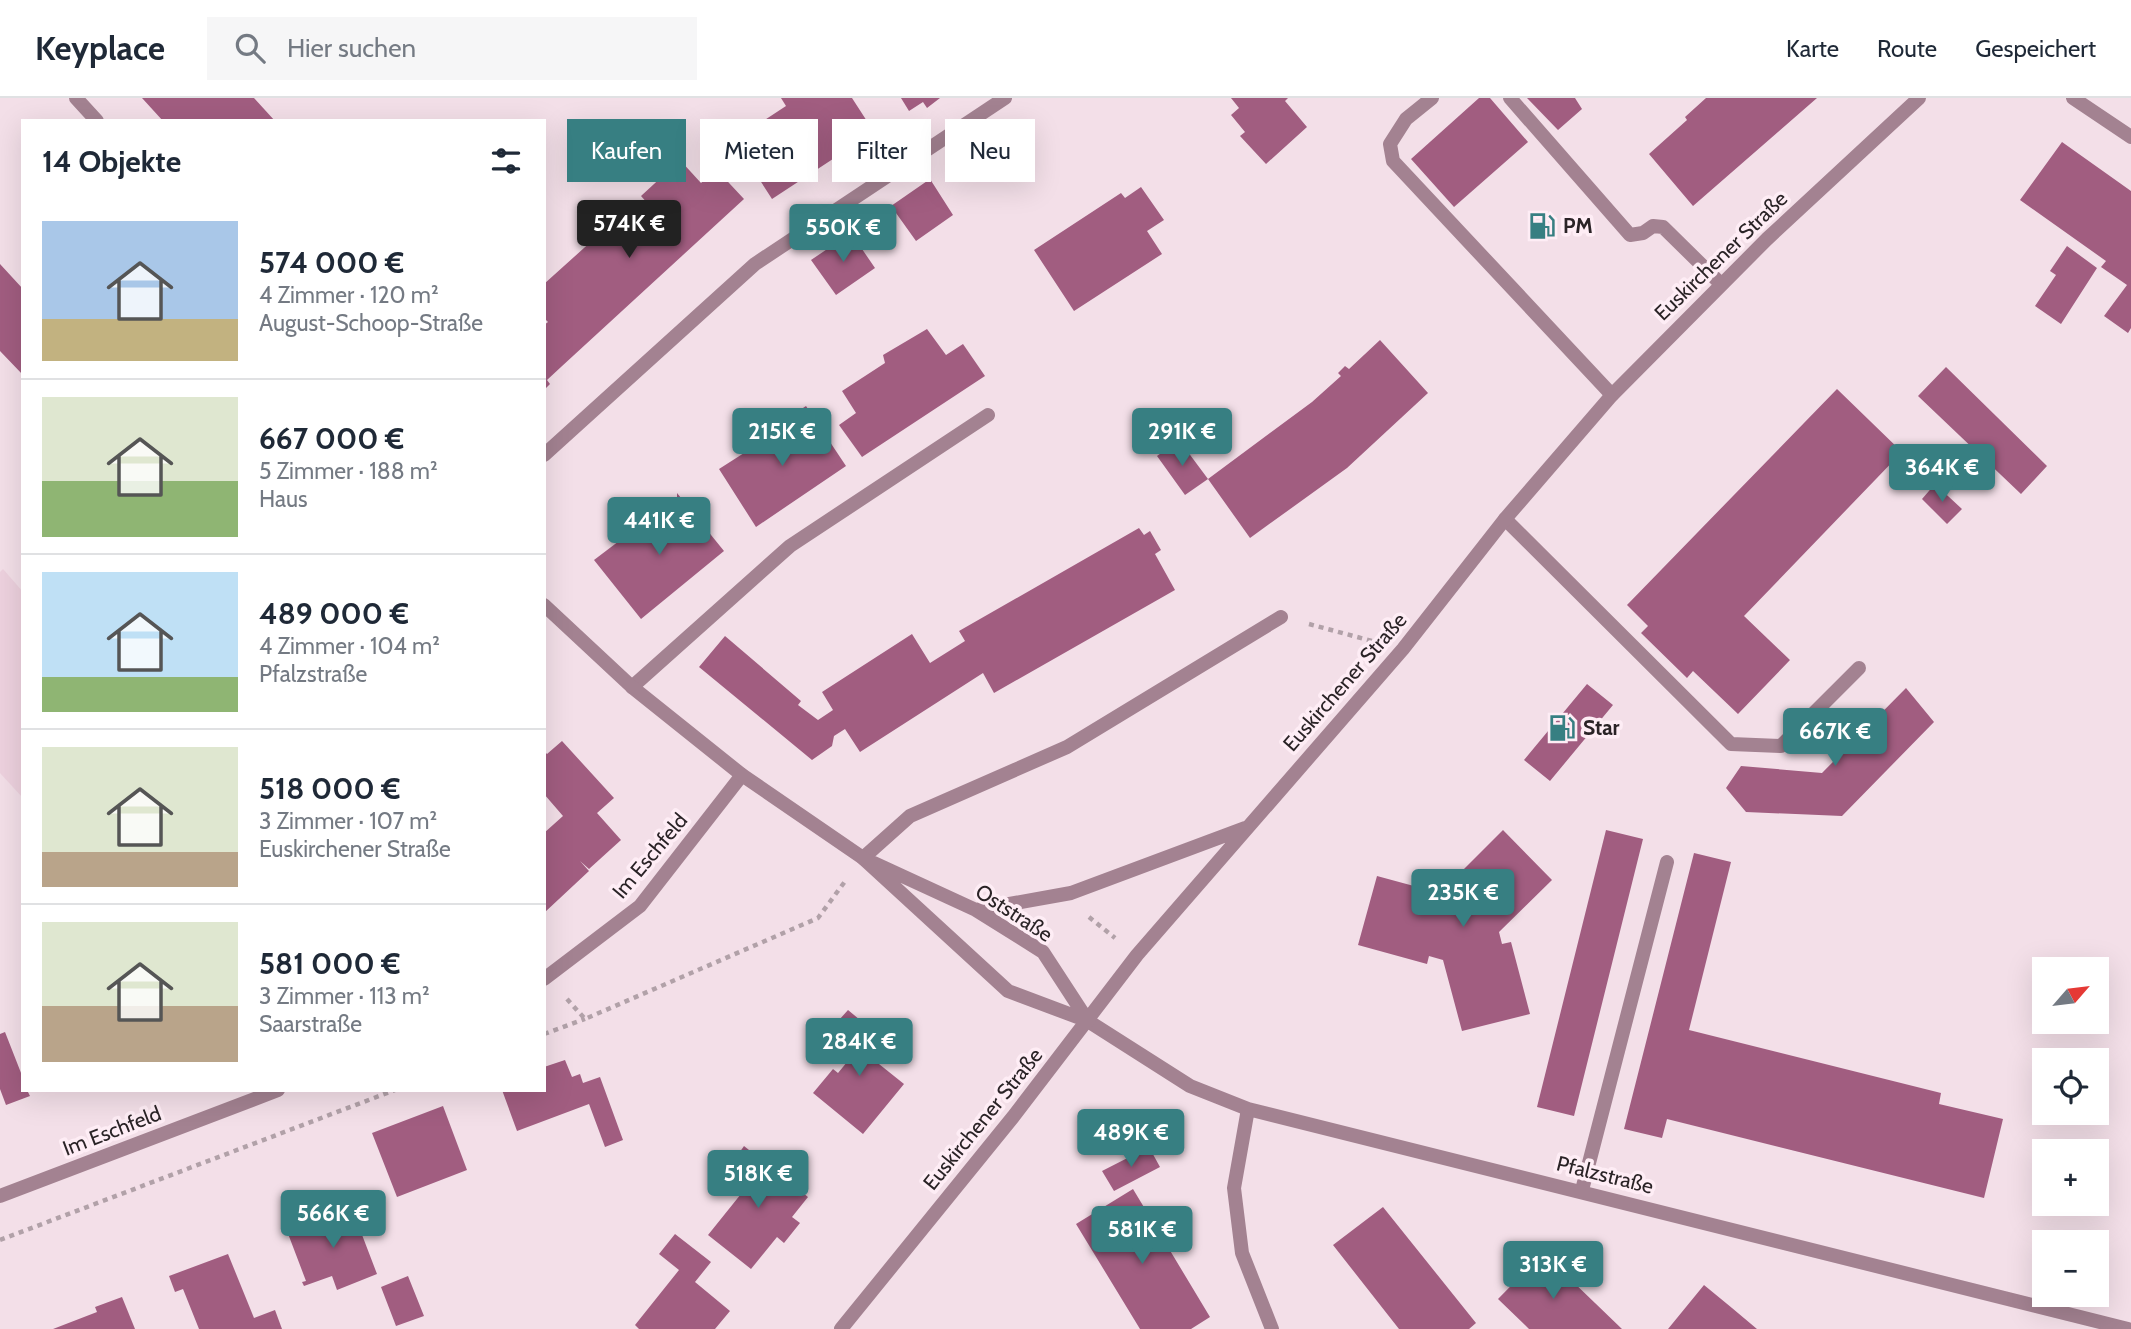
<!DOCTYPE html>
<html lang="de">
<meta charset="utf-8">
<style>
body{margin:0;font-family:Cabin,sans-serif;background:#f6f6f7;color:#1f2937;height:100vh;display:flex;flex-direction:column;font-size:26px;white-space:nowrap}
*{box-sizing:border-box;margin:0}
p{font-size:23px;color:#747a83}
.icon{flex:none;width:38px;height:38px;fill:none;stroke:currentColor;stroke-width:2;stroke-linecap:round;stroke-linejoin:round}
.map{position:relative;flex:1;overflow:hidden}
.side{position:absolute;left:21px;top:21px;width:525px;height:973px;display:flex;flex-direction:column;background:#fff;border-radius:0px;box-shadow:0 7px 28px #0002}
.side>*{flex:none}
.top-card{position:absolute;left:567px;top:21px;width:665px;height:63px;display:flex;gap:14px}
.needle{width:46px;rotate:62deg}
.controls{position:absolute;left:2032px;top:859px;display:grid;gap:14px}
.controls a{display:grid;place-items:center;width:77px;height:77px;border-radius:0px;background:#fff;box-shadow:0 7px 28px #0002;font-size:35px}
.price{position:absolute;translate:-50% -60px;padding:0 16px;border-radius:7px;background:#377f82;color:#fff;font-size:23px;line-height:46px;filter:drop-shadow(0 2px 4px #0008)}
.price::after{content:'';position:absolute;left:50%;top:42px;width:21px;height:16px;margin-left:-10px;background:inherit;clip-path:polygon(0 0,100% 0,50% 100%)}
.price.current{background:#222;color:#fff}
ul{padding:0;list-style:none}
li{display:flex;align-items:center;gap:21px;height:175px;padding:0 21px}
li+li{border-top:2px solid #e0e1e3}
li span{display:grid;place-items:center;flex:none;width:196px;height:140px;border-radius:0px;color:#555}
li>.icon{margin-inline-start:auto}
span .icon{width:84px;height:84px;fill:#fffc;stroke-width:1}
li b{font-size:30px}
h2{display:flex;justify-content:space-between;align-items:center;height:84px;padding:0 21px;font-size:30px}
.chip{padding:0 24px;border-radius:0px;background:#fff;box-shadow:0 7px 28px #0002;font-size:24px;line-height:63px}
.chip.current{background:#377f82;color:#fff}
header{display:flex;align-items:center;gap:42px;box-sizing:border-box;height:98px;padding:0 35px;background:#fff;border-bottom:2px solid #e0e1e3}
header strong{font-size:33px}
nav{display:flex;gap:38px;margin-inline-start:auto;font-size:24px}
.search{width:490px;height:63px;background:#f6f6f7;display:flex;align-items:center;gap:18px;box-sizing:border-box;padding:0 24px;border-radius:0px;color:#747a83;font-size:26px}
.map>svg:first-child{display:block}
.built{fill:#edd1de}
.building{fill:#a15d80}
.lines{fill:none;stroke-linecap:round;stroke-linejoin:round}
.path{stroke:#b1a1a8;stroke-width:4.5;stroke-dasharray:5 5;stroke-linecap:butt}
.service{stroke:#a38291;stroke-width:14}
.minor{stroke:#a38291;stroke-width:14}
.tertiary{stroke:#a38291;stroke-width:14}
.labels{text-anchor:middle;stroke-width:7;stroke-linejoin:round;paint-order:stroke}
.poi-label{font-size:21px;font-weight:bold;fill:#2a2326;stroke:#feedf5;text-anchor:start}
.street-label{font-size:21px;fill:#2a2326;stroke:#feedf5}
</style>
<header>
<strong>Keyplace</strong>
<div class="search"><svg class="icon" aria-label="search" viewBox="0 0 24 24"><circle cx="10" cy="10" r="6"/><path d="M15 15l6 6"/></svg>Hier suchen</div>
<nav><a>Karte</a><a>Route</a><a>Gespeichert</a></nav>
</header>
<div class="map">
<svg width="2131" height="1231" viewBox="0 0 2131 1231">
<rect width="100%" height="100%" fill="#f3dfe8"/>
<path class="built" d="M 3,471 L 23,494 L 23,700 L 0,675 L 0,474 Z"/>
<path class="building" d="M 142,0 L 254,0 L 275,23 L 163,23 Z
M 781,0 L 852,0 L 874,34 L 772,101 L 734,42 L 786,8 Z
M 901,0 L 940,0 L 927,10 L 923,4 L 909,13 Z
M 1231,0 L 1288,0 L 1285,3 L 1307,29 L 1266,66 L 1240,38 L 1245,34 L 1231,17 L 1239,10 Z
M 1479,0 L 1490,0 L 1528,44 L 1454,109 L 1411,61 Z
M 1527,0 L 1575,0 L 1582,11 L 1558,32 Z
M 1706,0 L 1817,0 L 1693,108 L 1649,56 L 1687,22 L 1685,19 Z
M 2062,44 L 2131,93 L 2131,230 L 2128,235 L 2104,218 L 2127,187 L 2101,169 L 2106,163 L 2020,102 Z
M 680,62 L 701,85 L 716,71 L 744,101 L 561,269 L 547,282 L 550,286 L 544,292 L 544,227 L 548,224 L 544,220 L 544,186 L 624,114 L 632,123 L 649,107 L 641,98 Z
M 930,81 L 953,117 L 916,143 L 891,108 Z
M 1141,89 L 1164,122 L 1147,133 L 1162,156 L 1074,213 L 1034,152 L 1121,95 L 1125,100 Z
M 851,135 L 875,170 L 836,197 L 811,162 Z
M 2067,148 L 2097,170 L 2061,226 L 2035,208 L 2056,177 L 2050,173 Z
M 0,166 L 23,191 L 23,277 L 0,253 Z
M 927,231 L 946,257 L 963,246 L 985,278 L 862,359 L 839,327 L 856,315 L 842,293 L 885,265 L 883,257 Z
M 1380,242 L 1428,295 L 1347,370 L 1250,440 L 1208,381 L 1312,304 L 1341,278 L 1338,275 L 1345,268 L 1349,271 Z
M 1946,269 L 2047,368 L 2021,396 L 1918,298 Z
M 1837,291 L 1902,354 L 1744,518 L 1790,562 L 1738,616 L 1693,573 L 1687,580 L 1641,535 L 1648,528 L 1627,507 Z
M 806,308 L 846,368 L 756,429 L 719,371 L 807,315 L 803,310 Z
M 1179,342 L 1208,381 L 1185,397 L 1157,358 Z
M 1935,386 L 1962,411 L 1947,426 L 1922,401 Z
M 677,395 L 724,453 L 641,521 L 594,462 L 677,399 Z
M 1139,430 L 1144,437 L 1150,433 L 1161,452 L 1155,456 L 1175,492 L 994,595 L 983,575 L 860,654 L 845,631 L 834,638 L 832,648 L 812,662 L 699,569 L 725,538 L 801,603 L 798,607 L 818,622 L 833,612 L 822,594 L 912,536 L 930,565 L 965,543 L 959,533 Z
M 1587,586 L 1613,607 L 1550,683 L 1524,662 Z
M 1906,590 L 1934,624 L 1842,718 L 1746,714 L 1726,690 L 1741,668 L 1822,675 Z
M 562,643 L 614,700 L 597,715 L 621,742 L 589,771 L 580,763 L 589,773 L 544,815 L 544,735 L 563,718 L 544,696 L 544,653 L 547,656 Z
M 1503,732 L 1552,782 L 1499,834 L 1502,846 L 1511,844 L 1530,916 L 1462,933 L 1443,862 L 1429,858 L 1427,866 L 1358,847 L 1377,778 L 1447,797 L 1456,789 L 1451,784 Z
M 1606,732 L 1643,741 L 1574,1018 L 1537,1009 Z
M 1694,755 L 1731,764 L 1689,932 L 1941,995 L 1939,1006 L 2003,1021 L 1984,1100 L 1667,1021 L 1662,1040 L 1624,1031 Z
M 848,912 L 883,941 L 869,958 L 904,986 L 863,1036 L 813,995 L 833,971 L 838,975 L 857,952 L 831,931 Z
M 5,934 L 23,980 L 23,992 L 27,992 L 30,998 L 6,1007 L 0,991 L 0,936 Z
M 565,962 L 572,979 L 580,976 L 583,985 L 600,979 L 623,1042 L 605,1049 L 589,1006 L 517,1033 L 502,992 L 544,992 L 544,969 Z
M 443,1008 L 467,1072 L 397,1099 L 372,1035 Z
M 744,1048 L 808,1099 L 792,1119 L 800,1125 L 784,1145 L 777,1139 L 751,1171 L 708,1137 L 749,1086 L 738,1076 L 732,1084 L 723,1078 Z
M 1149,1049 L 1160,1069 L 1114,1093 L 1102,1073 Z
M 1133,1091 L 1210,1219 L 1191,1231 L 1140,1231 L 1076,1126 Z
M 351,1108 L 377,1176 L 337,1192 L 332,1178 L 304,1188 L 302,1184 L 306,1183 L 287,1133 Z
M 1383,1109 L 1476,1225 L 1469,1231 L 1399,1231 L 1333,1147 Z
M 675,1136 L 711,1164 L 695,1184 L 730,1213 L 715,1231 L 639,1231 L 635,1227 L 679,1172 L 659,1156 Z
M 1543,1155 L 1595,1205 L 1622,1231 L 1529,1231 L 1525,1227 L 1498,1201 Z
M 228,1156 L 254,1220 L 275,1212 L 282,1231 L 199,1231 L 183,1191 L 175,1194 L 169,1178 Z
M 408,1178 L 424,1218 L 396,1228 L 381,1189 Z
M 1704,1187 L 1732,1210 L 1757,1231 L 1668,1231 Z
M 122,1199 L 135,1231 L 53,1231 L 97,1214 L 95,1209 Z"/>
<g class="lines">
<path class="path" d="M 1309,526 L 1372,543
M 1089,819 L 1115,840
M 567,901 L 585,921 L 818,820 L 846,782
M 544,936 L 585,921
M 0,1142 L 395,992"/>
<path class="service" d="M 1432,0 L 1406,21 L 1390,46 L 1393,63 L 1612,297
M 1510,0 L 1630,137 L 1643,135 L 1653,128 L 1663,129 L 1721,186
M 1505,421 L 1731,646 L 1781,648 L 1859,570
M 1582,1092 L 1667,764"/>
<path class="minor" d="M 2073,0 L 2131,39
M 544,357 L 755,166 L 1005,0
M 632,589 L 790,448 L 988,317
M 863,760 L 910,718 L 1067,649 L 1281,519
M 544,881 L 640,808 L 742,677
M 1088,923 L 1190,988 L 1248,1011 L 2128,1231
M 1248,1011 L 1234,1090 L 1242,1155 L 1272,1231
M 0,1098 L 278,992"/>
<path class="tertiary" d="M 76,0 L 97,23
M 544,507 L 632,589 L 742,677 L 863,760 L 1008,893 L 1088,923
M 874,765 L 976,812 L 1043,854 L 1088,923
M 976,812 L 1071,795 L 1245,730
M 841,1231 L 1013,1019 L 1137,857 L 1403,551 L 1505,421 L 1612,297 L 1767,141 L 1919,0"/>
</g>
<defs>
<symbol id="fuel-bare" viewBox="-9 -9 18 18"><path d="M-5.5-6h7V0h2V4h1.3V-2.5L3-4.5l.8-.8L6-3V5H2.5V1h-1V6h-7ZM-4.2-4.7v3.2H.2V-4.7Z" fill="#377f82" stroke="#feedf5" stroke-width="2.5" paint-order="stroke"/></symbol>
</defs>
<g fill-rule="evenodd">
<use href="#fuel-bare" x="1523" y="109" width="38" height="38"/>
<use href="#fuel-bare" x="1543" y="611" width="38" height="38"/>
</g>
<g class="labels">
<g class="poi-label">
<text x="1563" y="135">PM</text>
<text x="1583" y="637">Star</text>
</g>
<g class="street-label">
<text transform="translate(1721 158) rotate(-44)" y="7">Euskirchener Straße</text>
<text transform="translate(1345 584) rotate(-49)" y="7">Euskirchener Straße</text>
<text transform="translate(650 758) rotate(-50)" y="7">Im Eschfeld</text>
<text transform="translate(1014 815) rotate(33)" y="7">Oststraße</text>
<text transform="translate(983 1021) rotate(-51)" y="7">Euskirchener Straße</text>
<text transform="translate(112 1033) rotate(-21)" y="7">Im Eschfeld</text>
<text transform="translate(1605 1077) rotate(14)" y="7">Pfalzstraße</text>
</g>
</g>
</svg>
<div class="controls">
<a><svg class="needle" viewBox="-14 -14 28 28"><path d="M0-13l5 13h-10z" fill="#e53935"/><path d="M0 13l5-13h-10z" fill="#747a83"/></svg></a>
<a><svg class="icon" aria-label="locate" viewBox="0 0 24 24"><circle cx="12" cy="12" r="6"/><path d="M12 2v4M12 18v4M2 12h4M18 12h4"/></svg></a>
<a>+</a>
<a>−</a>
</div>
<b class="price current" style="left:629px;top:162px">574K €</b>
<b class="price" style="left:843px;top:166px">550K €</b>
<b class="price" style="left:782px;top:370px">215K €</b>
<b class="price" style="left:1182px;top:370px">291K €</b>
<b class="price" style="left:1942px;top:406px">364K €</b>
<b class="price" style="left:659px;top:459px">441K €</b>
<b class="price" style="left:1835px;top:670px">667K €</b>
<b class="price" style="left:1463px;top:831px">235K €</b>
<b class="price" style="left:859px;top:980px">284K €</b>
<b class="price" style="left:1131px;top:1071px">489K €</b>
<b class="price" style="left:758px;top:1112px">518K €</b>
<b class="price" style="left:333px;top:1152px">566K €</b>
<b class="price" style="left:1142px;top:1168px">581K €</b>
<b class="price" style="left:1553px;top:1203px">313K €</b>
<div class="top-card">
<a class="chip current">Kaufen</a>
<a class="chip">Mieten</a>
<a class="chip">Filter</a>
<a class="chip">Neu</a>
</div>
<section class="side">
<h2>14 Objekte<svg class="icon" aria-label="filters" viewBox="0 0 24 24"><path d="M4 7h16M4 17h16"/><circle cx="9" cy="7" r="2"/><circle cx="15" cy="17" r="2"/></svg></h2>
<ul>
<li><span style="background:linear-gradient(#a9c7e8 70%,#c2b280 0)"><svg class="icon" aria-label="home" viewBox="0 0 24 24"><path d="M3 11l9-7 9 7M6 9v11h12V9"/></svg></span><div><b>574 000 €</b><p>4 Zimmer · 120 m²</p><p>August-Schoop-Straße</p></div></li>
<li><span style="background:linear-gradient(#dfe7d0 60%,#8fb573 0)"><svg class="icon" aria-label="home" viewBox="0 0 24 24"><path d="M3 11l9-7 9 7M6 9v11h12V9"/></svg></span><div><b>667 000 €</b><p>5 Zimmer · 188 m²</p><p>Haus</p></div></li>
<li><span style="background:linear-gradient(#bfe0f5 75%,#8fb573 0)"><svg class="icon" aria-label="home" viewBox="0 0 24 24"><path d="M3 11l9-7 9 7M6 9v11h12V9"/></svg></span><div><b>489 000 €</b><p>4 Zimmer · 104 m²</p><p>Pfalzstraße</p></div></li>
<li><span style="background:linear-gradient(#dfe7d0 75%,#b9a48a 0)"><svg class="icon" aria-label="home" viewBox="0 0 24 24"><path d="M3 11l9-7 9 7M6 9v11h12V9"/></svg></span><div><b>518 000 €</b><p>3 Zimmer · 107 m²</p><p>Euskirchener Straße</p></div></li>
<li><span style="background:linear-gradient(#dfe7d0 60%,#b9a48a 0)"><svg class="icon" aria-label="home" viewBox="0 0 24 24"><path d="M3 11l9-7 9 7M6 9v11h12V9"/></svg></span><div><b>581 000 €</b><p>3 Zimmer · 113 m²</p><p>Saarstraße</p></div></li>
</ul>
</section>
</div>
